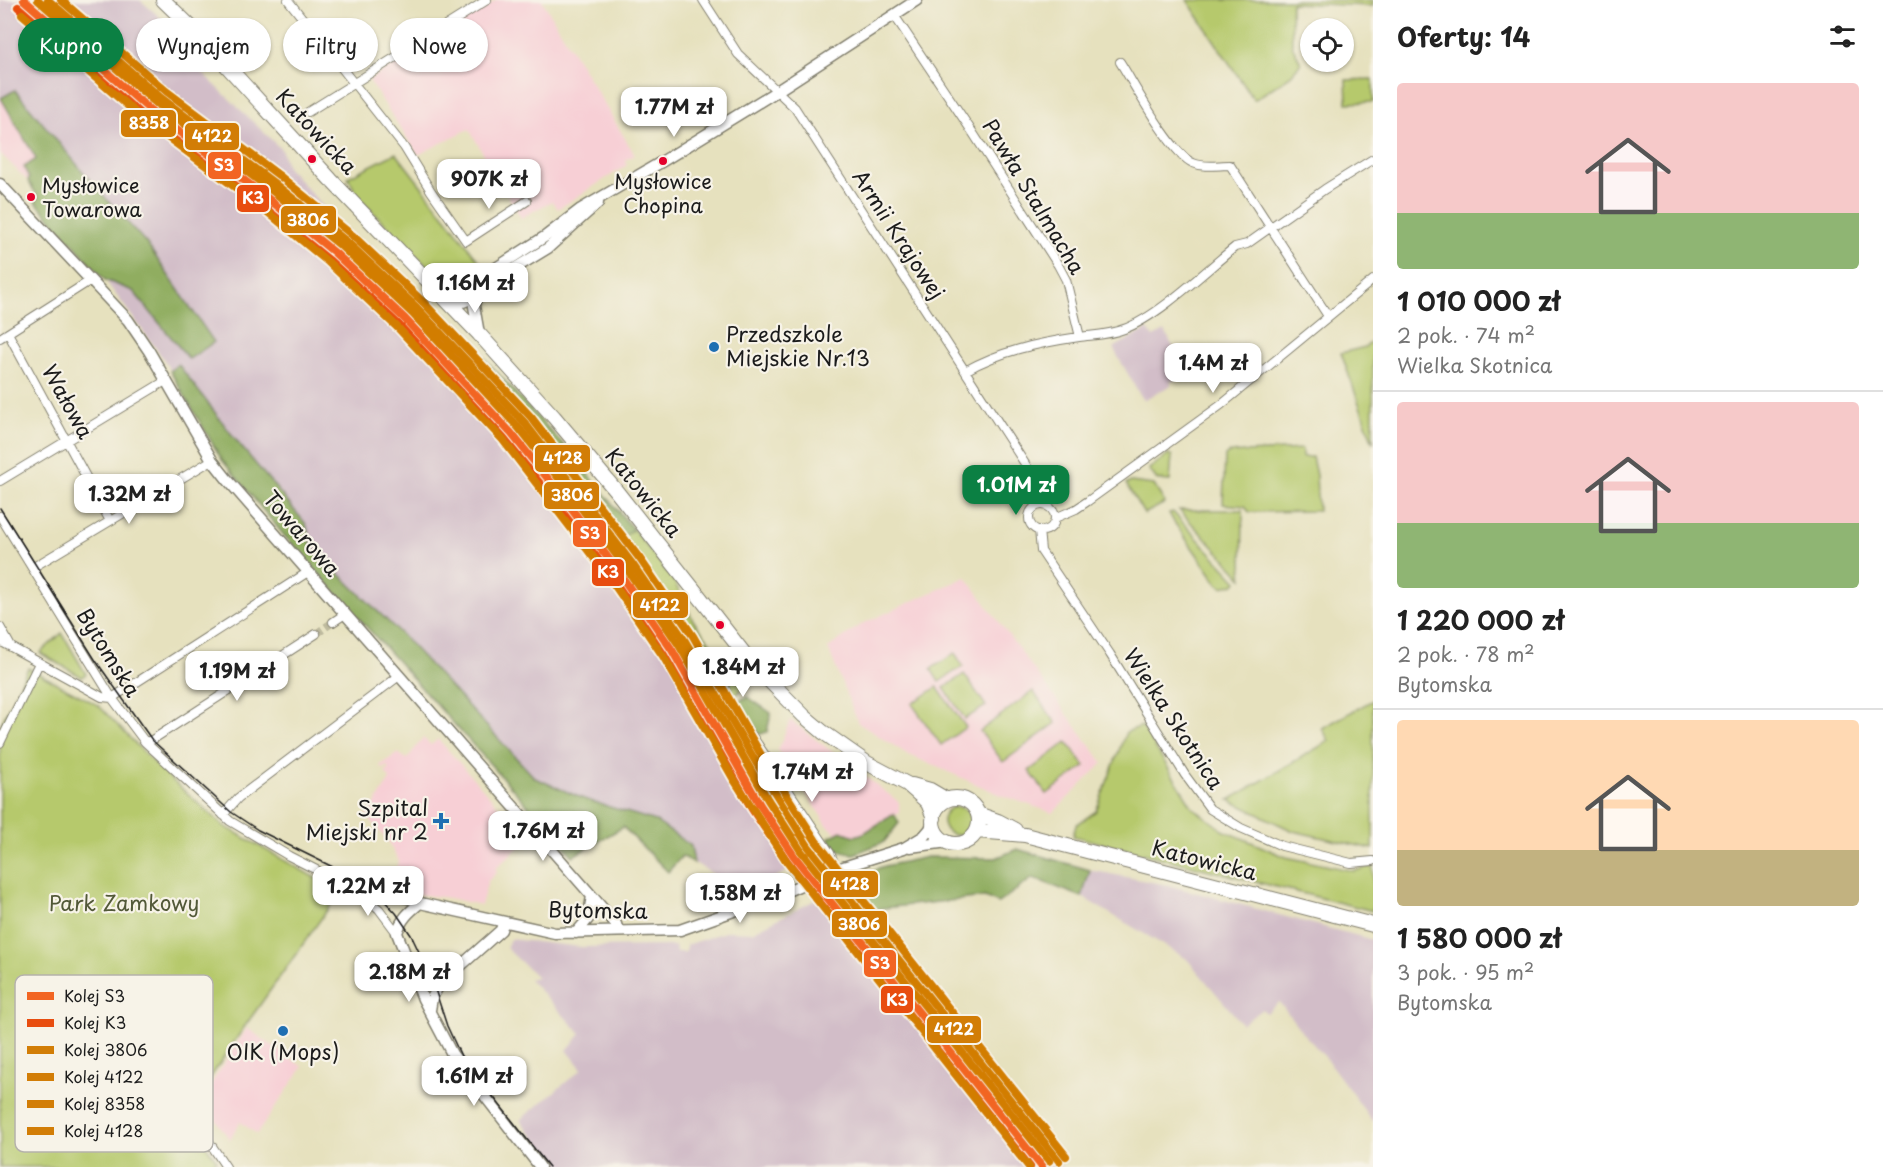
<!DOCTYPE html>
<html lang="pl">
<meta charset="utf-8">
<style>
body{margin:0;font-family:"Playpen Sans",sans-serif;background:#f2f2f2;color:#222;height:100vh;display:flex;flex-direction:column;font-size:22px;white-space:nowrap}
*{box-sizing:border-box;margin:0}
p{font-size:20px;color:#767676}
.icon{flex:none;width:33px;height:33px;fill:none;stroke:currentColor;stroke-width:2;stroke-linecap:round;stroke-linejoin:round}
.map{position:relative;flex:1;overflow:hidden}
.details{display:flex;flex-direction:column;background:#fff;width:510px}
.details>*{flex:none}
.hud{position:absolute;left:18px;top:18px;width:570px;height:54px;display:flex;gap:12px}
.controls{position:absolute;left:1300px;top:18px;display:grid;gap:12px}
.controls a{display:grid;place-items:center;width:54px;height:54px;border-radius:50%;background:#fff;box-shadow:0 2px 4px #0004;font-size:30px}
.price{position:absolute;translate:-50% -51px;padding:0 14px;border-radius:12px;background:#fff;color:#222;font-size:20px;line-height:39px;filter:drop-shadow(0 2px 3px #0008)}
.price::after{content:'';position:absolute;left:50%;top:36px;width:18px;height:14px;margin-left:-9px;background:inherit;clip-path:polygon(0 0,100% 0,50% 100%)}
.price.active{background:#0b8043;color:#fff}
ul{padding:0;list-style:none}
li{display:grid;align-content:center;gap:12px;height:318px;padding:0 24px}
li+li{border-top:2px solid #e0e0e0}
li span{display:grid;place-items:center;height:186px;border-radius:6px;color:#555}
li>.icon{margin-inline-start:auto}
span .icon{width:108px;height:108px;fill:#fffc;stroke-width:1}
li b{font-size:26px}
h2{display:flex;justify-content:space-between;align-items:center;height:72px;padding:0 24px;font-size:26px}
.tag{padding:0 21px;border-radius:27px;background:#fff;box-shadow:0 2px 4px #0004;font-size:21px;line-height:54px}
.tag.active{background:#0b8043;color:#fff}
main{display:flex;flex:1;min-height:0}
.map>svg:first-child{display:block}
.built{fill:#f7cfd5}
.industrial{fill:#d2bdc8}
.green{fill:#b6c96c;stroke:#697244;stroke-width:1.5}
.forest{fill:#90ad60;stroke:#56643e;stroke-width:1.5}
.lines{fill:none;stroke-linecap:round;stroke-linejoin:round}
.minor-tunnel{stroke:#beba9e;stroke-width:8;stroke-dasharray:8 4;stroke-linecap:butt}
.minor-casing{stroke:#817e6d;stroke-width:10}
.tertiary-casing{stroke:#817e6d;stroke-width:13}
.primary-casing{stroke:#817e6d;stroke-width:16}
.minor{stroke:#fff;stroke-width:8}
.tertiary{stroke:#fff;stroke-width:10}
.primary{stroke:#fff;stroke-width:14}
.tram{stroke:#1c1c1c;stroke-width:1.5}
.rail-1-casing{stroke:#f7f3e8;stroke-width:12}
.rail-2-casing{stroke:#f7f3e8;stroke-width:12}
.rail-3-casing{stroke:#f7f3e8;stroke-width:12}
.rail-4-casing{stroke:#f7f3e8;stroke-width:12}
.rail-5-casing{stroke:#f7f3e8;stroke-width:12}
.rail-6-casing{stroke:#f7f3e8;stroke-width:12}
.rail-1{stroke:#f26522;stroke-width:8}
.rail-2{stroke:#e84d0f;stroke-width:8}
.rail-3{stroke:#d27d06;stroke-width:8}
.rail-4{stroke:#d27d06;stroke-width:8}
.rail-5{stroke:#d27d06;stroke-width:8}
.rail-6{stroke:#d27d06;stroke-width:8}
.bus-dot{fill:#e4002b;stroke:#f7f3e8;stroke-width:2}
.poi-dot{fill:#1f6fb2;stroke:#f7f3e8;stroke-width:2}
.labels{text-anchor:middle;stroke-width:4.5;stroke-linejoin:round;paint-order:stroke}
.bus-label{font-size:20px;fill:#1c1c1c;stroke:#f7f3e8}
.street-label{font-size:21px;fill:#1c1c1c;stroke:#f7f3e8}
.poi-label{font-size:21px;fill:#1c1c1c;stroke:#f7f3e8;text-anchor:start}
.park-label{font-size:21px;fill:#525938;stroke:#f7f3e8}
.key{fill:#f7f3e8;stroke:#b5b2ab;stroke-width:1.5}
.key-label{font-size:16px;fill:#1c1c1c}
.line-badge{stroke:#f7f3e8;stroke-width:2}
.badge-label{font-size:16px;text-anchor:middle;font-weight:bold;fill:#fff}
</style>
<main>
<div class="map">
<svg width="1373" height="1167" viewBox="0 0 1373 1167">
<rect width="100%" height="100%" fill="#f7f3e8"/>
<filter id="ink" filterUnits="userSpaceOnUse"><feTurbulence type="fractalNoise" baseFrequency=".0167" numOctaves="2"/><feDisplacementMap in="SourceGraphic" scale="12" xChannelSelector="R" yChannelSelector="G"/><feConvolveMatrix kernelMatrix="1 2 1 2 8 2 1 2 1" color-interpolation-filters="sRGB"/></filter>
<filter id="wash" filterUnits="userSpaceOnUse"><feTurbulence type="fractalNoise" baseFrequency=".008" numOctaves="4" result="noise"/><feDisplacementMap in="SourceGraphic" scale="24" xChannelSelector="R" yChannelSelector="G"/><feGaussianBlur stdDeviation="1.35" result="paint"/><feColorMatrix in="noise" values="0 0 0 0 0 0 0 0 0 0 0 0 0 0 0 0 0 1.4 0 .05"/><feComposite in="paint" operator="in"/></filter>
<g filter="url(#wash)">
<rect width="100%" height="100%" fill="#e6e1be"/>
<path class="built" d="M 497,0 L 542,0 L 635,155 L 625,160 L 627,165 L 558,209 L 552,201 L 521,218 L 469,129 L 418,155 L 369,80 Z
M 0,96 L 36,159 L 28,181 L 0,153 Z
M 966,577 L 1103,763 L 1053,813 L 1001,795 L 907,754 L 858,723 L 828,648 L 862,624 Z
M 790,720 L 899,802 L 899,813 L 862,840 L 841,837 L 827,825 L 778,750 Z
M 423,738 L 431,745 L 438,739 L 528,839 L 496,868 L 497,872 L 488,881 L 481,905 L 449,898 L 415,894 L 388,886 L 399,861 L 388,842 L 366,814 L 372,809 L 390,779 L 385,772 L 389,770 L 387,766 L 382,769 L 380,765 L 398,753 L 407,759 Z
M 247,1028 L 303,1067 L 257,1134 L 240,1122 L 230,1140 L 201,1099 Z"/>
<path class="industrial" d="M 0,0 L 140,0 L 161,18 L 182,53 L 281,149 L 287,167 L 545,447 L 664,606 L 813,860 L 731,897 L 713,874 L 683,856 L 668,872 L 623,827 L 573,856 L 282,533 L 222,460 L 163,358 L 105,280 L 35,201 L 39,198 L 28,181 L 29,178 L 24,167 L 36,159 L 0,96 Z
M 1148,329 L 1153,337 L 1165,331 L 1187,374 L 1170,382 L 1172,385 L 1143,400 L 1113,348 Z
M 1090,870 L 1167,885 L 1373,940 L 1373,1122 L 1325,1057 L 1302,1032 L 1279,1002 L 1266,1013 L 1262,1009 L 1242,1024 L 1187,959 L 1082,897 Z
M 837,889 L 1062,1167 L 558,1167 L 520,1120 L 582,1069 L 567,1050 L 581,1034 L 529,979 L 537,977 L 506,948 L 510,939 L 581,947 L 675,946 L 676,952 L 686,952 L 686,945 L 728,931 L 752,932 Z"/>
<path class="green" d="M 1187,0 L 1373,0 L 1373,6 L 1291,3 L 1292,45 L 1301,63 L 1289,77 L 1254,100 Z
M 1373,79 L 1373,102 L 1347,103 L 1346,80 Z
M 396,153 L 483,266 L 455,281 L 430,269 L 358,197 L 348,177 Z
M 1373,341 L 1373,443 L 1341,353 L 1365,347 Z
M 1302,449 L 1302,457 L 1312,457 L 1316,475 L 1318,511 L 1249,512 L 1245,506 L 1223,504 L 1225,456 L 1229,453 Z
M 1169,454 L 1172,456 L 1170,481 L 1157,480 L 1149,469 Z
M 1131,482 L 1154,485 L 1165,503 L 1144,514 L 1126,484 Z
M 1179,510 L 1243,510 L 1242,578 L 1239,574 Z
M 1173,512 L 1237,581 L 1235,584 L 1222,587 L 1218,584 L 1174,522 L 1169,513 Z
M 633,529 L 674,581 L 693,620 L 728,666 L 749,683 L 726,704 L 816,851 L 813,860 L 664,606 L 616,543 Z
M 62,633 L 86,674 L 82,677 L 40,653 Z
M 955,653 L 963,666 L 939,682 L 931,669 Z
M 28,668 L 98,705 L 165,774 L 224,826 L 340,892 L 245,1026 L 194,1102 L 179,1111 L 217,1160 L 208,1167 L 0,1167 L 0,726 Z
M 964,674 L 986,706 L 965,719 L 944,688 Z
M 937,687 L 966,727 L 941,745 L 912,704 Z
M 1033,691 L 1056,723 L 1003,762 L 980,731 Z
M 1373,700 L 1373,849 L 1293,831 L 1229,800 L 1329,741 L 1322,728 Z
M 1142,726 L 1193,808 L 1223,830 L 1286,857 L 1354,871 L 1373,866 L 1373,911 L 1073,836 L 1076,825 L 1096,811 L 1126,732 Z
M 1067,742 L 1085,766 L 1047,794 L 1029,771 Z
M943 821a14 14 0 1 1 28 0a14 14 0 1 1-28 0Z"/>
<path class="forest" d="M 15,90 L 94,185 L 147,244 L 214,342 L 189,359 L 133,291 L 105,280 L 35,201 L 39,198 L 28,181 L 29,178 L 24,167 L 36,159 L 1,98 Z
M 425,294 L 570,452 L 633,529 L 616,543 L 545,447 L 415,304 Z
M 178,364 L 239,444 L 306,524 L 312,547 L 401,634 L 535,778 L 584,799 L 655,821 L 691,846 L 694,863 L 682,856 L 668,872 L 623,827 L 573,856 L 282,533 L 222,460 L 170,371 Z
M 748,697 L 771,713 L 767,732 L 757,735 L 737,701 Z
M 894,814 L 899,823 L 884,842 L 854,854 L 838,850 L 828,838 L 841,831 L 855,836 L 864,833 Z
M 1017,849 L 1090,870 L 1082,897 L 1033,878 L 998,903 L 985,897 L 856,911 L 832,883 L 885,866 L 927,857 L 996,858 Z"/>
</g>
<g filter="url(#ink)">
<g class="lines">
<path class="minor-tunnel" d="M 316,634 L 333,622"/>
<defs>
<path id="minor" d="M 288,0 L 404,147 L 431,191 L 466,241 L 527,201
M 703,0 L 738,54 L 795,108 L 1029,470 L 1041,505
M 894,15 L 973,133 L 1058,265 L 1066,280 L 1080,337
M 1120,62 C 1134,84 1171,154 1193,163 C 1204,168 1218,165 1230,165 L 1328,316
M 308,112 L 487,0
M 8,333 L 110,521
M 0,338 L 91,280
M 965,371 C 1000,351 1039,343 1079,337 C 1094,335 1109,335 1124,329 C 1159,316 1205,271 1235,247 L 1247,244 L 1325,189 L 1373,159
M 0,481 L 167,380
M1029 518a13 13 0 1 1 26 0a13 13 0 1 1-26 0Z
M 0,516 L 112,698 L 145,742 L 230,821 L 289,856 L 354,889 L 379,909 L 397,933
M 1055,518 L 1076,509 L 1088,501 L 1221,405 L 1373,280
M 1039,530 L 1041,551 L 1110,654 L 1185,775 L 1210,809 L 1241,828 L 1282,846 L 1351,863 L 1373,861
M 32,568 L 212,460
M 333,622 L 345,614
M 0,627 L 10,645
M 0,641 L 102,697 L 112,698
M 710,654 L 733,707 L 830,853 L 837,869
M 112,698 L 308,572
M 145,742 L 152,740 L 316,634
M 0,743 L 39,663
M 223,815 L 238,798 L 399,676
M 354,889 L 371,889 L 420,903
M 143,1037 L 183,1103 L 226,1167"/>
<path id="tertiary" d="M 0,184 L 128,320 L 149,351 L 212,460 L 227,479 L 592,896 L 616,924 L 618,931
M 430,282 L 448,287 L 470,284
M 476,297 L 474,306 L 479,334
M 450,304 L 471,284 L 546,236 L 581,209 L 663,161 L 777,91 L 917,0
M 452,306 L 476,297 L 507,273 L 548,248 L 598,203
M 910,847 L 948,842
M 576,933 L 588,919 L 592,896
M 430,1010 L 432,998 L 439,985 L 501,930 L 503,923
M 540,1167 L 452,1054 L 423,999 L 397,933 C 401,919 409,912 420,903 L 555,933 L 680,930 L 776,896 L 837,869 L 904,848 L 924,836 L 930,829 L 934,818"/>
<path id="primary" d="M 163,0 L 195,31 L 331,180 L 479,334 L 554,417 L 617,492 L 750,661 L 804,716 L 823,732 L 867,763 L 907,784 L 924,799 L 928,803 L 934,818
M 912,785 L 930,790 L 947,800
M933 821a23 23 0 1 1 46 0a23 23 0 1 1-46 0Z
M 978,814 L 998,821 L 1015,830
M 977,831 L 1025,835 L 1373,925"/>
</defs>
<use href="#minor" class="minor-casing"/>
<use href="#tertiary" class="tertiary-casing"/>
<use href="#primary" class="primary-casing"/>
<use href="#minor" class="minor"/>
<use href="#tertiary" class="tertiary"/>
<use href="#primary" class="primary"/>
<path class="tram" d="M 0,508 L 96,661 L 152,740 L 231,812 L 258,830 L 359,880 L 378,894 L 396,913 L 411,935 L 431,977 L 447,1026 L 461,1056 L 549,1167"/>
<defs>
<path id="rail-1" d="M 24,0 L 150,110 L 265,196 L 335,253 L 405,319 L 511,433 L 558,491 L 620,574 L 672,650 L 760,805 L 794,856 L 1042,1167"/>
<path id="rail-2" d="M 18,7 L 144,117 L 259,203 L 329,260 L 399,325 L 504,439 L 551,497 L 613,579 L 664,655 L 752,809 L 787,861 L 1030,1167"/>
<path id="rail-3" d="M 38,0 L 156,103 L 270,189 L 341,246 L 412,313 L 518,427 L 565,486 L 627,569 L 679,645 L 768,800 L 801,851 L 1049,1161"/>
<path id="rail-4" d="M 48,0 L 161,98 L 275,184 L 346,241 L 417,308 L 524,422 L 633,565 L 685,641 L 757,764 L 808,846 L 1059,1161"/>
<path id="rail-5" d="M 22,14 L 143,119 L 259,205 L 328,262 L 397,327 L 503,440 L 611,580 L 663,656 L 733,778 L 787,862 L 1029,1167"/>
<path id="rail-6" d="M 61,0 L 166,91 L 281,177 L 352,235 L 423,302 L 531,417 L 640,559 L 693,636 L 764,760 L 816,841 L 1066,1156"/>
</defs>
<use href="#rail-1" class="rail-1-casing"/>
<use href="#rail-2" class="rail-2-casing"/>
<use href="#rail-3" class="rail-3-casing"/>
<use href="#rail-4" class="rail-4-casing"/>
<use href="#rail-5" class="rail-5-casing"/>
<use href="#rail-6" class="rail-6-casing"/>
<use href="#rail-1" class="rail-1"/>
<use href="#rail-2" class="rail-2"/>
<use href="#rail-3" class="rail-3"/>
<use href="#rail-4" class="rail-4"/>
<use href="#rail-5" class="rail-5"/>
<use href="#rail-6" class="rail-6"/>
</g>
</g>
<g class="bus-dot">
<circle cx="312" cy="159" r="5"/>
<circle cx="663" cy="161" r="5"/>
<circle cx="31" cy="197" r="5"/>
<circle cx="720" cy="625" r="5"/>
</g>
<g class="poi-dot">
<circle cx="714" cy="347" r="6"/>
<path d="M438 812h6v6h6v6h-6v6h-6v-6h-6v-6h6z"/>
<circle cx="283" cy="1031" r="6"/>
</g>
<g class="labels">
<g class="bus-label">
<text x="663" y="189">Mysłowice<tspan x="663" dy="24">Chopina</tspan></text>
<text x="42" y="193" text-anchor="start">Mysłowice<tspan x="42" dy="24">Towarowa</tspan></text>
</g>
<g class="street-label">
<text transform="translate(316 132) rotate(47)" y="7">Katowicka</text>
<text transform="translate(1033 197) rotate(59)" y="7">Pawła Stalmacha</text>
<text transform="translate(898 235) rotate(57)" y="7">Armii Krajowej</text>
<text transform="translate(67 402) rotate(61)" y="7">Wałowa</text>
<text transform="translate(643 493) rotate(51)" y="7">Katowicka</text>
<text transform="translate(301 534) rotate(49)" y="7">Towarowa</text>
<text transform="translate(108 653) rotate(58)" y="7">Bytomska</text>
<text transform="translate(1173 719) rotate(57)" y="7">Wielka Skotnica</text>
<text transform="translate(1204 861) rotate(14)" y="7">Katowicka</text>
<text transform="translate(598 911) rotate(1)" y="7">Bytomska</text>
</g>
<g class="poi-label">
<text x="726" y="342">Przedszkole<tspan x="726" dy="24">Miejskie Nr.13</tspan></text>
<text x="428" y="816" text-anchor="end">Szpital<tspan x="428" dy="24">Miejski nr 2</tspan></text>
<text x="283" y="1060" text-anchor="middle">OIK (Mops)</text>
</g>
<g class="park-label">
<text x="124" y="911">Park Zamkowy</text>
</g>
</g>
<rect x="15" y="975" width="198" height="177" rx="9" class="key"/>
<rect x="27" y="992" width="27" height="8" fill="#f26522"/>
<rect x="27" y="1019" width="27" height="8" fill="#e84d0f"/>
<rect x="27" y="1046" width="27" height="8" fill="#d27d06"/>
<rect x="27" y="1073" width="27" height="8" fill="#d27d06"/>
<rect x="27" y="1100" width="27" height="8" fill="#d27d06"/>
<rect x="27" y="1127" width="27" height="8" fill="#d27d06"/>
<g class="key-label">
<text x="64" y="1002">Kolej S3</text>
<text x="64" y="1029">Kolej K3</text>
<text x="64" y="1056">Kolej 3806</text>
<text x="64" y="1083">Kolej 4122</text>
<text x="64" y="1110">Kolej 8358</text>
<text x="64" y="1137">Kolej 4128</text>
</g>
<g class="line-badge">
<rect x="120" y="109" width="57" height="29" rx="6" fill="#d27d06"/>
<rect x="184" y="122" width="56" height="29" rx="6" fill="#d27d06"/>
<rect x="207" y="151" width="35" height="29" rx="6" fill="#f26522"/>
<rect x="236" y="184" width="34" height="29" rx="6" fill="#e84d0f"/>
<rect x="280" y="205" width="57" height="29" rx="6" fill="#d27d06"/>
<rect x="534" y="444" width="57" height="29" rx="6" fill="#d27d06"/>
<rect x="543" y="481" width="57" height="29" rx="6" fill="#d27d06"/>
<rect x="572" y="519" width="35" height="29" rx="6" fill="#f26522"/>
<rect x="591" y="558" width="34" height="29" rx="6" fill="#e84d0f"/>
<rect x="632" y="591" width="57" height="28" rx="6" fill="#d27d06"/>
<rect x="822" y="870" width="57" height="28" rx="6" fill="#d27d06"/>
<rect x="831" y="910" width="57" height="28" rx="6" fill="#d27d06"/>
<rect x="863" y="949" width="34" height="29" rx="6" fill="#f26522"/>
<rect x="880" y="985" width="34" height="29" rx="6" fill="#e84d0f"/>
<rect x="926" y="1015" width="56" height="29" rx="6" fill="#d27d06"/>
</g>
<g class="badge-label">
<text x="149" y="129">8358</text>
<text x="212" y="142">4122</text>
<text x="224" y="171">S3</text>
<text x="253" y="204">K3</text>
<text x="308" y="226">3806</text>
<text x="563" y="464">4128</text>
<text x="572" y="501">3806</text>
<text x="590" y="539">S3</text>
<text x="608" y="578">K3</text>
<text x="660" y="611">4122</text>
<text x="850" y="890">4128</text>
<text x="859" y="930">3806</text>
<text x="880" y="969">S3</text>
<text x="897" y="1006">K3</text>
<text x="954" y="1035">4122</text>
</g>
</svg>
<div class="controls">
<a><svg class="icon" aria-label="locate" viewBox="0 0 24 24"><circle cx="12" cy="12" r="6"/><path d="M12 2v4M12 18v4M2 12h4M18 12h4"/></svg></a>
</div>
<b class="price" style="left:674px;top:138px">1.77M zł</b>
<b class="price" style="left:489px;top:210px">907K zł</b>
<b class="price" style="left:475px;top:314px">1.16M zł</b>
<b class="price" style="left:1213px;top:394px">1.4M zł</b>
<b class="price active" style="left:1016px;top:516px">1.01M zł</b>
<b class="price" style="left:129px;top:525px">1.32M zł</b>
<b class="price" style="left:743px;top:698px">1.84M zł</b>
<b class="price" style="left:237px;top:702px">1.19M zł</b>
<b class="price" style="left:812px;top:803px">1.74M zł</b>
<b class="price" style="left:543px;top:862px">1.76M zł</b>
<b class="price" style="left:368px;top:917px">1.22M zł</b>
<b class="price" style="left:740px;top:924px">1.58M zł</b>
<b class="price" style="left:409px;top:1003px">2.18M zł</b>
<b class="price" style="left:474px;top:1107px">1.61M zł</b>
<div class="hud">
<a class="tag active">Kupno</a>
<a class="tag">Wynajem</a>
<a class="tag">Filtry</a>
<a class="tag">Nowe</a>
</div>
</div>
<section class="details">
<h2>Oferty: 14<svg class="icon" aria-label="filters" viewBox="0 0 24 24"><path d="M4 7h16M4 17h16"/><circle cx="9" cy="7" r="2"/><circle cx="15" cy="17" r="2"/></svg></h2>
<ul>
<li><span style="background:linear-gradient(#f6c9c9 70%,#8fb573 0)"><svg class="icon" aria-label="home" viewBox="0 0 24 24"><path d="M3 11l9-7 9 7M6 9v11h12V9"/></svg></span><div><b>1 010 000 zł</b><p>2 pok. · 74 m²</p><p>Wielka Skotnica</p></div></li>
<li><span style="background:linear-gradient(#f6c9c9 65%,#8fb573 0)"><svg class="icon" aria-label="home" viewBox="0 0 24 24"><path d="M3 11l9-7 9 7M6 9v11h12V9"/></svg></span><div><b>1 220 000 zł</b><p>2 pok. · 78 m²</p><p>Bytomska</p></div></li>
<li><span style="background:linear-gradient(#ffd9b3 70%,#c2b280 0)"><svg class="icon" aria-label="home" viewBox="0 0 24 24"><path d="M3 11l9-7 9 7M6 9v11h12V9"/></svg></span><div><b>1 580 000 zł</b><p>3 pok. · 95 m²</p><p>Bytomska</p></div></li>
</ul>
</section>
</main>
